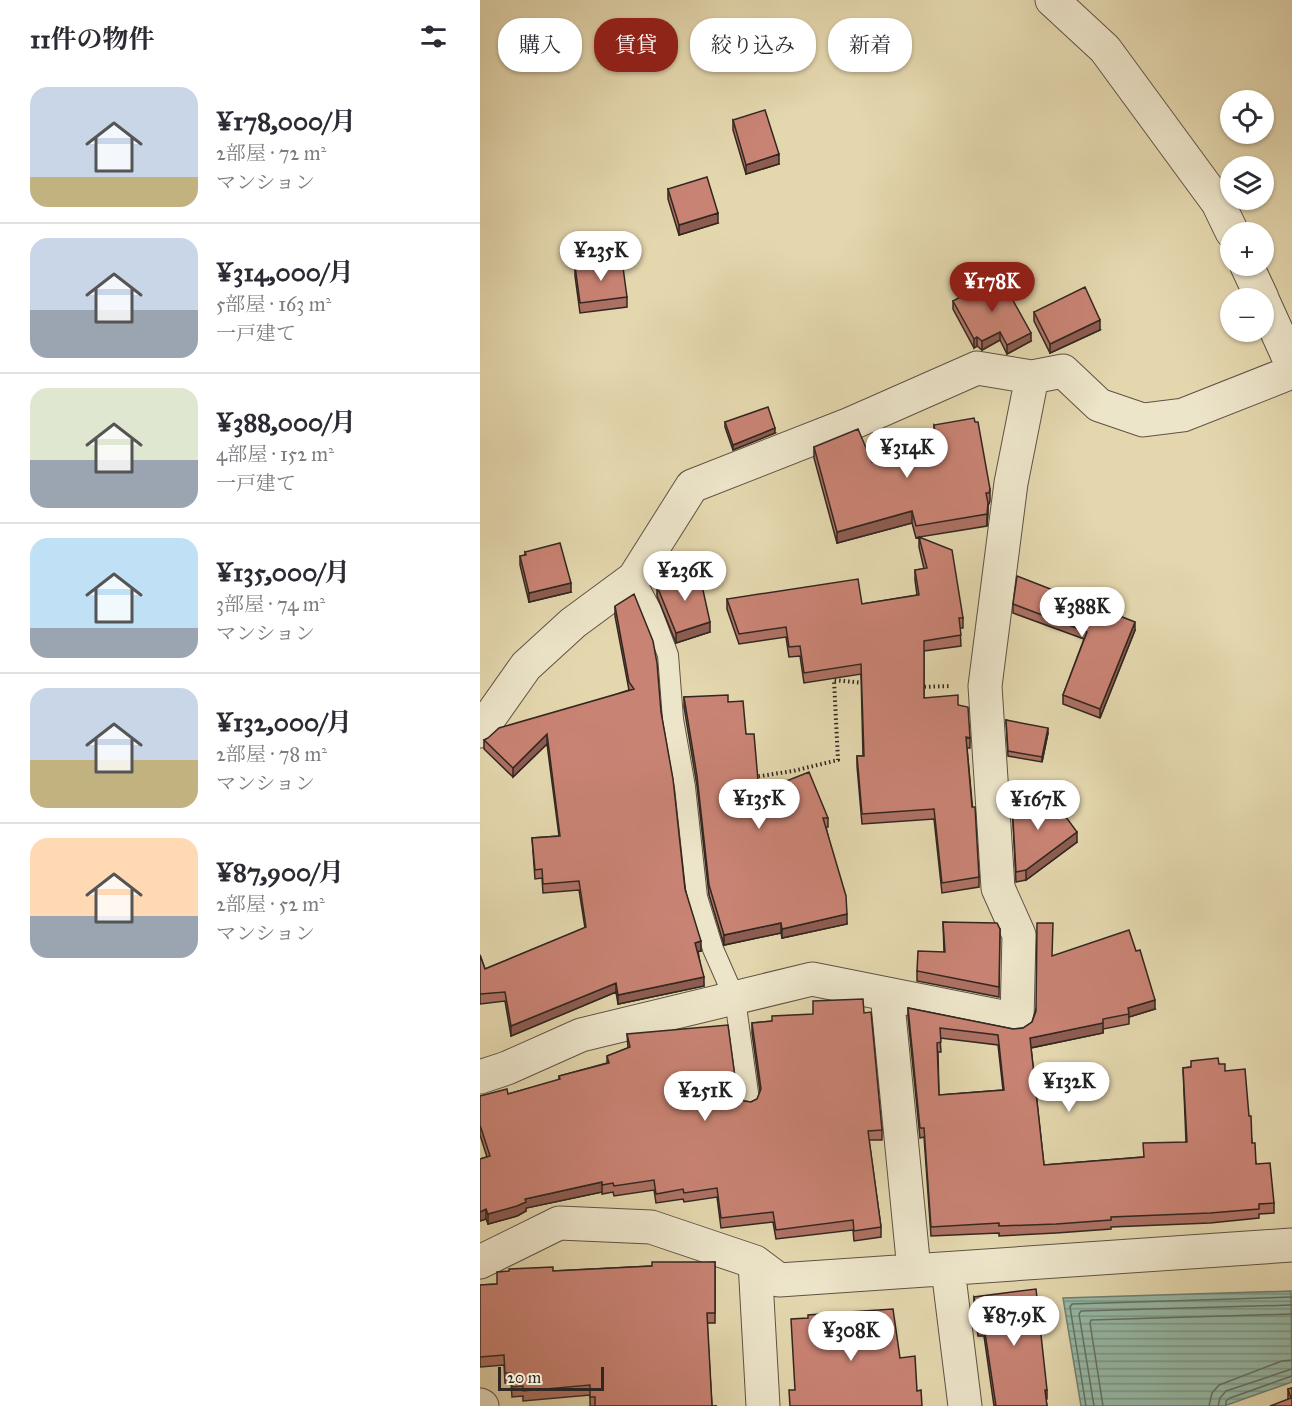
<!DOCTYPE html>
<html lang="ja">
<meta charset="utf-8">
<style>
body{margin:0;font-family:"IM FELL Great Primer","Noto Serif JP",serif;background:#f7f7f7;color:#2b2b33;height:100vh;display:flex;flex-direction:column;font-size:22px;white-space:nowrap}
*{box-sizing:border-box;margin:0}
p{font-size:20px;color:#7c7c81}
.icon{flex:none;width:33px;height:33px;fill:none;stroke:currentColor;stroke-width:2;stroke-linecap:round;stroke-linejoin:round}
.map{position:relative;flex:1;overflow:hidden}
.panel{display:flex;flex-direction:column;background:#fff;width:480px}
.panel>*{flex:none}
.guide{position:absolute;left:18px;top:18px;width:570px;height:54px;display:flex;gap:12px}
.fabs{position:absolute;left:740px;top:90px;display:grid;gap:12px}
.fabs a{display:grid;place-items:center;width:54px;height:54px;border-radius:50%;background:#fff;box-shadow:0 2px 4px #0004;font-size:30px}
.scale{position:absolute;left:18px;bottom:15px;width:106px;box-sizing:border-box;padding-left:6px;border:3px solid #322720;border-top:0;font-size:16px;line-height:21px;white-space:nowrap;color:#322720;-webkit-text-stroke:4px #ede5ca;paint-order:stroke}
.price{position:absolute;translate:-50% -51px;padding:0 14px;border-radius:21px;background:#fff;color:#222;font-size:20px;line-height:39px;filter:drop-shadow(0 2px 3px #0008)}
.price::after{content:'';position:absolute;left:50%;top:36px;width:18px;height:14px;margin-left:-9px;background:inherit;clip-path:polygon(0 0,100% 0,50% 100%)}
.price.selected{background:#8f2418;color:#fff}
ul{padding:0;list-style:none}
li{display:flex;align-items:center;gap:18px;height:150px;padding:0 30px}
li+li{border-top:2px solid #e1e1e2}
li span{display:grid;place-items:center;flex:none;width:168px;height:120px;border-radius:18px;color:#555}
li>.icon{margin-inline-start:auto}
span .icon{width:72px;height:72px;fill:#fffc;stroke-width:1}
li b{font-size:26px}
h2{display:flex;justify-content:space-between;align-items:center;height:72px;padding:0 30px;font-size:26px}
.tag{padding:0 21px;border-radius:24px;background:#fff;box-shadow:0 2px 4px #0004;font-size:21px;line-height:54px}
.tag.selected{background:#8f2418;color:#fff}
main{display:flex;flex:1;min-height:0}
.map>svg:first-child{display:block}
.water{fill:url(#water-rules);stroke:#6e7f71;stroke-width:1.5}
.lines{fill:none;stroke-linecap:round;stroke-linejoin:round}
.shore{stroke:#647064;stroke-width:1.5}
.lane-casing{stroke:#5e5344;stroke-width:22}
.street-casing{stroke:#5e5344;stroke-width:35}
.path{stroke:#322720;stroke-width:4;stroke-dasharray:1.5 3;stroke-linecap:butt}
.lane{stroke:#ede5ca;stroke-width:20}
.street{stroke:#ede5ca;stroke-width:33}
.wall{fill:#ad7164;stroke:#322720;stroke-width:1.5;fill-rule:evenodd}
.shaded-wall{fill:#8d5c51;stroke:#322720;stroke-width:1.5}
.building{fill:#c98374;stroke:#322720;stroke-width:1.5;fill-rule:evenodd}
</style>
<main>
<section class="panel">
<h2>11件の物件<svg class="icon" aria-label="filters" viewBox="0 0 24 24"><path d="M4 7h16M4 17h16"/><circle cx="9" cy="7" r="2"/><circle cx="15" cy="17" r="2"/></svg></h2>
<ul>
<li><span style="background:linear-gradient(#c9d6e8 75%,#c2b280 0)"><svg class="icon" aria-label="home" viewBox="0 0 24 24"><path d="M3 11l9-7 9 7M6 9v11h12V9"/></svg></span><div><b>¥178,000/月</b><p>2部屋 · 72 m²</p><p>マンション</p></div></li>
<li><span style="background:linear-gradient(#c9d6e8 60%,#9aa5b1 0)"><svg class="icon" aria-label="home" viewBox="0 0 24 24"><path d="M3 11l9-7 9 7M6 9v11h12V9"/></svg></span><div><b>¥314,000/月</b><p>5部屋 · 163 m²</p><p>一戸建て</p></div></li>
<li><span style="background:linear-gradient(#dfe7d0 60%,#9aa5b1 0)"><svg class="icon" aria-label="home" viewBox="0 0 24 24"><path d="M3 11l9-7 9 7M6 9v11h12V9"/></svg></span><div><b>¥388,000/月</b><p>4部屋 · 152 m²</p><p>一戸建て</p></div></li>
<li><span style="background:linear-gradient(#bfe0f5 75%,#9aa5b1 0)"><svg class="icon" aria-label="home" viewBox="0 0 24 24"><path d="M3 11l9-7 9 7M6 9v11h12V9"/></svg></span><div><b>¥135,000/月</b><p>3部屋 · 74 m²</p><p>マンション</p></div></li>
<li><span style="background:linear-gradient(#c9d6e8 60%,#c2b280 0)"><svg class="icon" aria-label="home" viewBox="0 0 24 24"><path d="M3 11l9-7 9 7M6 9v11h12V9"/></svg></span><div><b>¥132,000/月</b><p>2部屋 · 78 m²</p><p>マンション</p></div></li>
<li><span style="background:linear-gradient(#ffd9b3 65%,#9aa5b1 0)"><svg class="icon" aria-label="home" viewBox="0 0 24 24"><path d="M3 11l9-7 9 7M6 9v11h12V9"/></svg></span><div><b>¥87,900/月</b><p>2部屋 · 52 m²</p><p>マンション</p></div></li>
</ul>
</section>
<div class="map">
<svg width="812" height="1406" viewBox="0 0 812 1406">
<defs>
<pattern id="water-rules" width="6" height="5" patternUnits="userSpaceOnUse" patternTransform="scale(1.5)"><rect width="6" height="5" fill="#96baa7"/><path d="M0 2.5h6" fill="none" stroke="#7b9788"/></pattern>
</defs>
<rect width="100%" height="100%" fill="#e4d7ae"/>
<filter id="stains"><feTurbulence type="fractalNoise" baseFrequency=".00333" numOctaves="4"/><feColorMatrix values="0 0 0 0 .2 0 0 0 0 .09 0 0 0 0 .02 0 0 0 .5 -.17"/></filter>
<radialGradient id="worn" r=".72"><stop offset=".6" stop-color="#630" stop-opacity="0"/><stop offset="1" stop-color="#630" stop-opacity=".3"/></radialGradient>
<path class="water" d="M 811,1291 L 812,1382 L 744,1406 L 601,1406 L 583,1298 Z"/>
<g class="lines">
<path class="shore" d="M 606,1406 L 590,1307 L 592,1304 L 812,1297
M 614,1406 L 599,1314 L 601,1311 L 812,1305
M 623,1406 L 610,1323 L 611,1320 L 812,1314
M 729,1406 L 732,1393 L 739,1385 L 802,1361 L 812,1360
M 738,1406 L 740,1398 L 746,1391 L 812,1369
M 746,1406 L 746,1401 L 750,1398 L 812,1376"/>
<defs>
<path id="lane" d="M 154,578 L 171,610 L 188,655 L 193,719 L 205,787 L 217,897 L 233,949 L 255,999 L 269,1100"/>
<path id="street" d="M 572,0 L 625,49 L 738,203 L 752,232
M 767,266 L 782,298
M 783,301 L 812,365
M 0,731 L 46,666 L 93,623 L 154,578 L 212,486 L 370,424 L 497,368 L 552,377 L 583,371 L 619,405 L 663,420 L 703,415 L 812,372
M 407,994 L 434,1270
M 0,1077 L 27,1068 L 101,1035 L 332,979 L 537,1020 L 539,935 L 518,888 L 505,686 L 531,483 L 552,377
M 0,1262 L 79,1223 L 171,1227 L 275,1262 L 299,1280 L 812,1245
M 275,1262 L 283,1406
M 468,1269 L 485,1406
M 0,1405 L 2,1406"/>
</defs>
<use href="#lane" class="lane-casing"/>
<use href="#street" class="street-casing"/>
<path class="path" d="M 440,687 L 471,686
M 274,777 L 313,771 L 358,760 L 354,680 L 384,683"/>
<use href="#lane" class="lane"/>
<use href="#street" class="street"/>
</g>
<path class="wall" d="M 253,120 L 299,164 L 266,174 L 253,130 Z
M 188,189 L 238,223 L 199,235 L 188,199 Z
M 95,266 L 147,297 L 147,307 L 100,313 L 95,276 Z
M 473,301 L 551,341 L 527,354 L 520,340 L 502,350 L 497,346 L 494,348 L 473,309 Z
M 554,312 L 620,330 L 570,353 L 554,321 Z
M 245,422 L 295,433 L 253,450 L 245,427 Z
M 454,425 L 510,489 L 510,501 L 509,504 L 508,504 L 507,526 L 439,537 L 483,618 L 483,628 L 480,628 L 481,646 L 444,651 L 444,698 L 478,705 L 490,738 L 490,748 L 487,748 L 499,877 L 499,887 L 462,893 L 454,819 L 382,824 L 377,766 L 377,756 L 383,756 L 381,674 L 324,683 L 320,656 L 309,657 L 306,637 L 259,644 L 247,609 L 247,599 L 382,604 L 437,595 L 435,580 L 435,570 L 444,569 L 439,547 L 439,537 L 436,538 L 432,523 L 357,543 L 334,458 L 334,447 L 392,462 L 455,444 L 454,436 Z
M 45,552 L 91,592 L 49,602 L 40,565 L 40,556 L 45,555 Z
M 177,586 L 230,632 L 196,643 L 177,596 Z
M 533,604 L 655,630 L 620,718 L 583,704 L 583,695 L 604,639 L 533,613 Z
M 135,606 L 181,712 L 205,889 L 221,951 L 218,951 L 224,986 L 138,1004 L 136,992 L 31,1036 L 25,1001 L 0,1004 L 0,955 L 5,969 L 105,928 L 99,890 L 63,893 L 62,878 L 55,879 L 52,838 L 79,836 L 67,744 L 33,777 L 4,749 L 4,740 L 149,690 L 135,616 Z
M 204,697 L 248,702 L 266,734 L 279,792 L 348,818 L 348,827 L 346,827 L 367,924 L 302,938 L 301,933 L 244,945 L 229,895 L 217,786 L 204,707 Z
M 526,720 L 568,733 L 562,762 L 528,756 Z
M 532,803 L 597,842 L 546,880 L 536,882 Z
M 463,922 L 520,929 L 519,997 L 437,981 L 437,971 L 464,952 Z
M 572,956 L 675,1009 L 649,1017 L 649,1024 L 623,1029 L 623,1033 L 551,1048 L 564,1165 L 663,1157 L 706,1142 L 703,1068 L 739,1064 L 745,1071 L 769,1116 L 772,1143 L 776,1164 L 794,1203 L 794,1213 L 779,1214 L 779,1218 L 730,1223 L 631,1227 L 631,1229 L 576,1233 L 519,1236 L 519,1233 L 451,1236 L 444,1137 L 440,1138 L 428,1017 L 428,1008 L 533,1029 L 543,1028 L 552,1022 ZM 460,1038 L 518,1045 L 523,1090 L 459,1095 L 458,1052 L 461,1052 Z
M 384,1013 L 402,1130 L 402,1140 L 389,1140 L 401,1227 L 401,1237 L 374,1241 L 373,1230 L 296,1239 L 293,1222 L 241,1228 L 237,1197 L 204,1202 L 203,1199 L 176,1203 L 174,1190 L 134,1196 L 133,1192 L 122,1194 L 122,1192 L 46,1208 L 46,1211 L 37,1216 L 8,1224 L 6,1219 L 0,1221 L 0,1159 L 7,1157 L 0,1135 L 0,1096 L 28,1094 L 79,1080 L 79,1076 L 127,1063 L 127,1056 L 148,1048 L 147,1034 L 257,1092 L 264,1101 L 271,1102 L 277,1099 L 280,1092 L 272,1033 L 272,1023 Z
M 235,1262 L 235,1323 L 227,1323 L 232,1406 L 237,1406 L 110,1406 L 110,1395 L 43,1401 L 43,1396 L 32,1397 L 31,1383 L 25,1383 L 24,1365 L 0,1367 L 0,1285 L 17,1284 L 73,1271 L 172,1266 Z
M 494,1297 L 567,1390 L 567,1399 L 566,1400 L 567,1406 L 514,1406 L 504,1336 L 498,1336 L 494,1307 Z
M 812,1388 L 812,1406 L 808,1399 L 808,1389 Z"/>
<path class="shaded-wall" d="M 299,154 L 299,164 L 266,174 L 266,165 Z
M 238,213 L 238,223 L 199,235 L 199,225 Z
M 620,320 L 620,330 L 570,353 L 570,344 Z
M 520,332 L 520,340 L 502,350 L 502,341 Z
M 551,333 L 551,341 L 527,354 L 527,345 Z
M 497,337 L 497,346 L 494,348 L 494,339 Z
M 295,428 L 295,433 L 253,450 L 253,445 Z
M 508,503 L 508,514 L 507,526 L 507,514 Z
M 432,511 L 432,523 L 357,543 L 357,532 Z
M 91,583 L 91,592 L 49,602 L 49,593 Z
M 230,622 L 230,632 L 196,643 L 196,633 Z
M 655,622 L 655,630 L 620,718 L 620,709 Z
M 568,728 L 568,733 L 562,762 L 562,757 Z
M 67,734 L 67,744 L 33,777 L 33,768 Z
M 597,832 L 597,842 L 546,880 L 546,870 Z
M 367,914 L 367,924 L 302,938 L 302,929 Z
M 301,923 L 301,933 L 244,945 L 244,935 Z
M 221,941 L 221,951 L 215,952 L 215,943 Z
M 224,977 L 224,986 L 138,1004 L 138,995 Z
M 136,983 L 136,992 L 31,1036 L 31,1026 Z
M 675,1000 L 675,1009 L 649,1017 L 648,1008 Z
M 623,1023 L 623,1033 L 550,1048 L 550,1038 Z
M 122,1182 L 122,1192 L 46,1208 L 46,1211 L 37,1216 L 8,1224 L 8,1214 L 45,1199 Z
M 6,1209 L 6,1219 L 0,1221 L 0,1212 Z"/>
<path class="building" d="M 285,110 L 299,154 L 266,165 L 253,120 Z
M 227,177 L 238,213 L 199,225 L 188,189 Z
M 142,260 L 147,297 L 100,303 L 95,266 Z
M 519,275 L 551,333 L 527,345 L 520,332 L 502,341 L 497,337 L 494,339 L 473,301 Z
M 605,287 L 620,320 L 570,344 L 554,312 Z
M 288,407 L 295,428 L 253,445 L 245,422 Z
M 494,418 L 495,422 L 498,422 L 510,489 L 509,493 L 506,493 L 508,503 L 507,514 L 436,526 L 432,511 L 357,532 L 334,447 L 378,429 L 392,462 L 457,444 L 454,425 Z
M 439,537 L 472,550 L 483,618 L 479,618 L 481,635 L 444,641 L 444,698 L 478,695 L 478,705 L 488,707 L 490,738 L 486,737 L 492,807 L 495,807 L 499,877 L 462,883 L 454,809 L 382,814 L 377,756 L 384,756 L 381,664 L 324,673 L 320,646 L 309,647 L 306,627 L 259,634 L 247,599 L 378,579 L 382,604 L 439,595 L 435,570 L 447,568 Z
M 80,543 L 91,583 L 49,593 L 40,556 L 46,555 L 45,552 Z
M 219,572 L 230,622 L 196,633 L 177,586 Z
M 537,576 L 655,622 L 620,709 L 583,695 L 607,632 L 533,604 Z
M 154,594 L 173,641 L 177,663 L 181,712 L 193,779 L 205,889 L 221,941 L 215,943 L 224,977 L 138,995 L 136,983 L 31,1026 L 25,992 L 0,994 L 0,955 L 5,969 L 106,927 L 99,881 L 63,884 L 62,869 L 55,870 L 52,838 L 80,836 L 67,734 L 33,768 L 4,740 L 8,738 L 19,728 L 154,689 L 149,682 L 135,606 Z
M 248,695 L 248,702 L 263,701 L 266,734 L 274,734 L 279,792 L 329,772 L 348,818 L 343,818 L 366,896 L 367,914 L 302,929 L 301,923 L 244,935 L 229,885 L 217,776 L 204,697 Z
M 526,720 L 568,728 L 562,757 L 528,751 Z
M 572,798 L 597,832 L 546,870 L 536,872 L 532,803 Z
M 463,922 L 517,923 L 520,929 L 519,987 L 437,971 L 438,951 L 465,952 Z
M 557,923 L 573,923 L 572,956 L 649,930 L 656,951 L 660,950 L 675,1000 L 648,1008 L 649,1014 L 623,1019 L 623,1023 L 550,1038 L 564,1165 L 664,1157 L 663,1143 L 707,1142 L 703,1068 L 711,1067 L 711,1061 L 738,1058 L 739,1064 L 745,1064 L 745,1071 L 765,1069 L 769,1116 L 771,1116 L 772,1143 L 775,1143 L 776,1164 L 790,1163 L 794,1203 L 779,1204 L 779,1209 L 730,1213 L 631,1217 L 631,1220 L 576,1224 L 519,1226 L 519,1223 L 451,1227 L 444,1128 L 440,1128 L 428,1008 L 533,1029 L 543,1028 L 552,1022 L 556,1011 ZM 460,1028 L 518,1035 L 524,1090 L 459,1095 L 457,1043 L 461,1042 Z
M 383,999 L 384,1013 L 391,1012 L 402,1130 L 388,1131 L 401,1227 L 374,1231 L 373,1220 L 296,1230 L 293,1212 L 241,1218 L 237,1188 L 204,1193 L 203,1189 L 176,1194 L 174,1180 L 134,1186 L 133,1183 L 122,1185 L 122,1182 L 45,1199 L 46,1202 L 37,1206 L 8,1214 L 6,1209 L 0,1212 L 0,1159 L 10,1156 L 0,1125 L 0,1096 L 27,1089 L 28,1094 L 80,1079 L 79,1076 L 129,1063 L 127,1056 L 150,1047 L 147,1034 L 248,1025 L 257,1092 L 264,1101 L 271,1102 L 277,1099 L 281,1089 L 272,1023 L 292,1021 L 292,1016 L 333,1014 L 333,1001 Z
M 172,1262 L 235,1262 L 235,1313 L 227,1313 L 232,1406 L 237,1406 L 115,1406 L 115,1397 L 110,1397 L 110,1385 L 43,1391 L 43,1386 L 32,1387 L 31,1373 L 25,1373 L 24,1355 L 0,1357 L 0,1285 L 17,1284 L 17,1272 L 29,1271 L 29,1269 L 73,1267 L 73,1271 L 172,1266 Z
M 556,1289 L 567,1390 L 565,1390 L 567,1406 L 516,1406 L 504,1326 L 498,1327 L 494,1297 Z
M 413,1309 L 420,1358 L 435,1356 L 437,1391 L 441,1390 L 442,1406 L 310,1406 L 309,1390 L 315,1390 L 311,1319 L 328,1318 L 328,1315 L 354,1313 Z
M 812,1388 L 812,1406 L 790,1406 L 811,1398 L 808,1389 Z"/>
<rect width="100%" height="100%" filter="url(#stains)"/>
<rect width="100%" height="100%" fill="url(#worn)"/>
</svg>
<div class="fabs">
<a><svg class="icon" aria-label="locate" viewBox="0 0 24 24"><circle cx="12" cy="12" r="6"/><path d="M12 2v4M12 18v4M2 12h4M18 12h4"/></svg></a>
<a><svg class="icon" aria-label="layers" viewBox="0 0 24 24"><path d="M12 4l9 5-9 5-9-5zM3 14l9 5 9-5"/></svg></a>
<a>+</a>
<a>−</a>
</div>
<div class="scale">20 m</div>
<b class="price" style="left:121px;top:282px">¥235K</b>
<b class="price selected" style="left:512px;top:313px">¥178K</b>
<b class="price" style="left:427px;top:479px">¥314K</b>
<b class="price" style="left:205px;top:602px">¥236K</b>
<b class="price" style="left:602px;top:638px">¥388K</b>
<b class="price" style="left:279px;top:830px">¥135K</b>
<b class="price" style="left:558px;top:831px">¥167K</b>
<b class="price" style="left:589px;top:1113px">¥132K</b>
<b class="price" style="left:225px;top:1122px">¥251K</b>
<b class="price" style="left:534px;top:1347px">¥87.9K</b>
<b class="price" style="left:371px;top:1362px">¥308K</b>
<div class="guide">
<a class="tag">購入</a>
<a class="tag selected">賃貸</a>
<a class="tag">絞り込み</a>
<a class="tag">新着</a>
</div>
</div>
</main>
